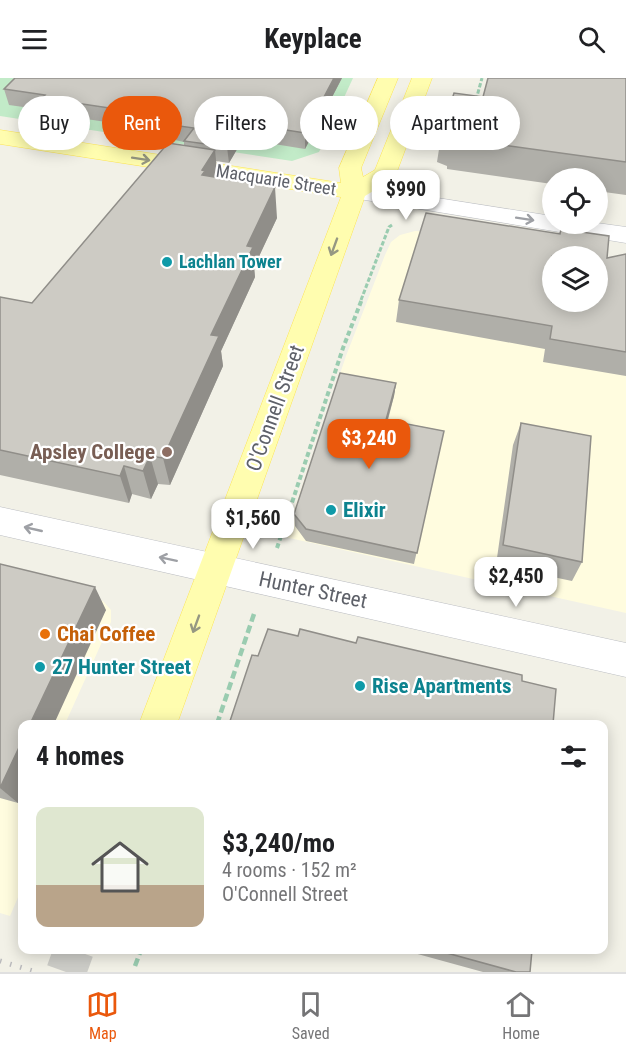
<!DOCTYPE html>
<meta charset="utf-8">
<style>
body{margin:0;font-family:"Roboto Condensed",sans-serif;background:#f6f6f6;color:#202124;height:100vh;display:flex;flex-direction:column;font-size:22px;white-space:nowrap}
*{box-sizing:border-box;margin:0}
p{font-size:20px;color:#757577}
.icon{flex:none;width:33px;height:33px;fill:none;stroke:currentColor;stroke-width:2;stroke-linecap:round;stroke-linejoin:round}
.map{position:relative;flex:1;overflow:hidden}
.drawer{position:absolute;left:18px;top:642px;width:590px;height:234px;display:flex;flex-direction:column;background:#fff;border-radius:12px;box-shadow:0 3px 15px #0003}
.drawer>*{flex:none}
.guide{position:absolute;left:18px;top:18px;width:591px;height:54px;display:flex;gap:12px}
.buttons{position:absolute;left:542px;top:90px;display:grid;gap:12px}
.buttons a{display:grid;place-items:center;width:66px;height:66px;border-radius:50%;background:#fff;box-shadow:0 3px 15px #0003;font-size:30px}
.price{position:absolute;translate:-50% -51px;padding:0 14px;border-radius:12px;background:#fff;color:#222;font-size:20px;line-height:39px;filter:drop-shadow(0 2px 3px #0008)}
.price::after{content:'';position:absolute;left:50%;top:36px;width:18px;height:14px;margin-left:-9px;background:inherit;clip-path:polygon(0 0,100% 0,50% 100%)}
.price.selected{background:#ea580c;color:#fff}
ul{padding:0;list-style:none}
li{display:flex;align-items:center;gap:18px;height:150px;padding:0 18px}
li span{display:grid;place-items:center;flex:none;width:168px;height:120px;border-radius:12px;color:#555}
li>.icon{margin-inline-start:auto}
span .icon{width:72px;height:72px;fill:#fffc;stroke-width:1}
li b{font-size:26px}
h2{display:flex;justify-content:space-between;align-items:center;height:72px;padding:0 18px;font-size:26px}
.pill{padding:0 21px;border-radius:27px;background:#fff;box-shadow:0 3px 15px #0003;font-size:21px;line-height:54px}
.pill.selected{background:#ea580c;color:#fff}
header{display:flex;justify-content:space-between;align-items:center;height:78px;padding:0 18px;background:#fff;font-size:27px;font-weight:700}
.dock{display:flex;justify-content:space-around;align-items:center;height:84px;border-top:2px solid #e0e0e0;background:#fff;font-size:16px;color:#757577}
.dock a{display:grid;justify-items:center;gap:3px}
.dock .selected{color:#ea580c}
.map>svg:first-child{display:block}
.commercial{fill:#fffcdf}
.green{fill:#c2ebc8}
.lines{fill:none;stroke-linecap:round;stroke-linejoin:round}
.primary-tunnel{stroke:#cdcdc8;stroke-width:40;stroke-dasharray:40 20;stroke-linecap:butt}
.minor-casing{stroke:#bcbec3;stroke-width:1}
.tertiary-casing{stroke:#bcbec3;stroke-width:1}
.primary-casing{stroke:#fde555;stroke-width:1}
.path-far2{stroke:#9accb0;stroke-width:3;stroke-dasharray:4.5 2;stroke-linecap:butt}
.path-far1{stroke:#9accb0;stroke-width:4;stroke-dasharray:5 3;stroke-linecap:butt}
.path{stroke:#9accb0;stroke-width:4.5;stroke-dasharray:8 4;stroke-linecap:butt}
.minor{fill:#fff;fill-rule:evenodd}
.tertiary{fill:#fff;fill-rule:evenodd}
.primary{fill:#fffdaf;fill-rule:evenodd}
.rail{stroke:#bababc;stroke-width:5;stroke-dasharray:1.5 9;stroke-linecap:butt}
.wall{fill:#b0afa9}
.shaded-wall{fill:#908e89}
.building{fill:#cdcbc4;stroke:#908e89;stroke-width:1.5;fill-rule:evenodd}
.oneway{stroke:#969882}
.oneway2{stroke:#9ea0a5}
.culture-dot{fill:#0f9aa8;stroke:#fff;stroke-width:2}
.education-dot{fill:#8d6e63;stroke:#fff;stroke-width:2}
.food-dot{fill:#e8710a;stroke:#fff;stroke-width:2}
.labels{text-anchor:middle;stroke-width:4.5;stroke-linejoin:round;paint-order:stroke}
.far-street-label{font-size:18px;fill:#5e6169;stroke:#fff}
.far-culture-label{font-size:18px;font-weight:bold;fill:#0d838f;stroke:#fff;text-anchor:start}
.street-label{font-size:21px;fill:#5e6169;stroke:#fff}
.education-label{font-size:21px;font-weight:bold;fill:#785e54;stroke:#fff;text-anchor:end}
.culture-label{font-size:21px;font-weight:bold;fill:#0d838f;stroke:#fff;text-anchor:start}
.food-label{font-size:21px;font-weight:bold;fill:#c56008;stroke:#fff;text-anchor:start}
</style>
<header><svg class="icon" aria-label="menu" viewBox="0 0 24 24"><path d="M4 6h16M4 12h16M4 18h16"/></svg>Keyplace<svg class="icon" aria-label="search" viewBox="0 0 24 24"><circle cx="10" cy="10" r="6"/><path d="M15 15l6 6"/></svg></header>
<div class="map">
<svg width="626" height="894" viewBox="0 0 626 894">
<rect width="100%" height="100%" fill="#f2f1e7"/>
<path class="commercial" d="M 415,153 L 440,154 L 552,178 L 552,224 L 597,224 L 626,184 L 626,535 L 285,459 L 346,278 L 385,177 L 391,164 L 400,157 Z
M 0,499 L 103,523 L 111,532 L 111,544 L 65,646 L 22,646 L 22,810 L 10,838 L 0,835 Z"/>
<path class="green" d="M 0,0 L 353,0 L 319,74 L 292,83 L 0,38 Z"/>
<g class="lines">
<path class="primary-tunnel" d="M 66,894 L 74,872"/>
<defs>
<path id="minor" d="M 0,429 L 626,565 L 626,599 L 0,457 Z"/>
<path id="tertiary" d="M 355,107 L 552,138 L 552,146 L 597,145 L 626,149 L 626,165 L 347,119 L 343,114 L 347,109 Z"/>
<path id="primary" d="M 378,0 L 398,0 L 361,90 L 363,99 L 375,92 L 412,0 L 432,0 L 396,96 L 393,101 L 365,118 L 177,646 L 139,646 L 341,119 L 0,66 L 0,52 L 341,105 L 339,90 Z"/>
</defs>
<use href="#minor" class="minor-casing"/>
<use href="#tertiary" class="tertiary-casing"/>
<use href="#primary" class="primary-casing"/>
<path class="path-far2" d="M 476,22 L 482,0
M 361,222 L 389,149 L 392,147"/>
<path class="path-far1" d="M 277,470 L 343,270 L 362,221"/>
<path class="path" d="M 217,646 L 254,536
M 135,888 L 141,872"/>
<use href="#minor" class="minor"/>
<use href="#tertiary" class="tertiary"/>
<use href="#primary" class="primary"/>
<path class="rail" d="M 0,883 L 36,894"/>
</g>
<path class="wall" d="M 342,0 L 305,71 L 243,61 L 229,85 L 216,83 L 218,100 L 277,140 L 254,189 L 255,199 L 221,273 L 223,288 L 170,407 L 158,406 L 151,421 L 132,416 L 129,425 L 0,397 L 0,219 L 32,225 L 184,67 L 184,64 L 175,62 L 173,54 L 46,35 L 45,32 L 9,27 L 4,11 Z
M 626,0 L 626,117 L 597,113 L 597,100 L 552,100 L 552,106 L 447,91 L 447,88 L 437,84 L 442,52 L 483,19 Z
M 561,151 L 607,180 L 626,176 L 626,298 L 543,284 L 545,271 L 396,244 L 399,222 L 560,156 Z
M 396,305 L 394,318 L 388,342 L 444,353 L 414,486 L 306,463 L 295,448 L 294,436 Z
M 521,345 L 582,484 L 572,503 L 496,487 L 513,367 Z
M 0,486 L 106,532 L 22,646 L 22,715 L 18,725 L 0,720 Z
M 403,872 L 532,872 L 530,894 L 483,894 Z"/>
<path class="shaded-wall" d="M 334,0 L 342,0 L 305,71 L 305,55 Z
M 242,45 L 243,61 L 229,85 L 227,69 Z
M 215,72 L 218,102 L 202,97 L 202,92 Z
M 275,109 L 277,140 L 254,189 L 255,199 L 221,273 L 223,288 L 170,407 L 163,380 L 211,257 L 247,168 Z
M 396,305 L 394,318 L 384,354 L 386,342 Z
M 150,378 L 158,406 L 151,421 L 143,393 Z
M 124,388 L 132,416 L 129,425 L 120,398 Z
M 95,509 L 106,532 L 54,646 L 30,646 Z
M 22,663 L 22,715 L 18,725 L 0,710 Z"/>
<path class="building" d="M 15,0 L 334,0 L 305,55 L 242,45 L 227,69 L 184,63 L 194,50 L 172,47 L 177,40 L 42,20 L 45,17 L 4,11 Z
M 488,0 L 626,0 L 626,84 L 452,60 L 453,57 L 442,52 L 454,15 L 483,19 Z
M 168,65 L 215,72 L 202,92 L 205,93 L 202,97 L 275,109 L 247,168 L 253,169 L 211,257 L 219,258 L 163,380 L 150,378 L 143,393 L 124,388 L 120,398 L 0,372 L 0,219 L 32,225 Z
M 426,135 L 560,156 L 561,151 L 609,158 L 607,180 L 626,176 L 626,274 L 550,261 L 552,248 L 399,222 ZM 552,178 L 597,178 L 597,224 L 552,224 Z
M 340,295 L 396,305 L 386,342 L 444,353 L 417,475 L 306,451 L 294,436 Z
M 521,345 L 591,358 L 582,484 L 503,467 Z
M 0,486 L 95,509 L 30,646 L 22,646 L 22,663 L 0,710 Z
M 268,551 L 298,558 L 300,551 L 356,565 L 358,559 L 522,597 L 522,603 L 556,611 L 553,646 L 229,646 L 252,577 L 258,578 Z
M 436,872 L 532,872 L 530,894 L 516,894 Z"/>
<defs><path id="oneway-shaft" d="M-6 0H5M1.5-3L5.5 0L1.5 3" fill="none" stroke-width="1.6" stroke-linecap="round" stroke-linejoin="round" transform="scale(1.5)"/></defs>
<g class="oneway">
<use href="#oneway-shaft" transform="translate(141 81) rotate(9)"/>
<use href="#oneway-shaft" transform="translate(334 169) rotate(110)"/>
<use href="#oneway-shaft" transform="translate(196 546) rotate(110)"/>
</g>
<g class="oneway2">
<use href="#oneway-shaft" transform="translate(525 141) rotate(9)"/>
<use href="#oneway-shaft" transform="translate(33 451) rotate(-167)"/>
<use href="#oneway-shaft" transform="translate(168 481) rotate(-168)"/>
</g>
<g class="culture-dot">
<circle cx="167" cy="184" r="6"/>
<circle cx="331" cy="432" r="6"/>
<circle cx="40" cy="589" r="6"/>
<circle cx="360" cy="608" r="6"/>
</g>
<circle class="education-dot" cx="167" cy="374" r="6"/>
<circle class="food-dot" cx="45" cy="556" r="6"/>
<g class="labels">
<g class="far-street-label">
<text transform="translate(276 102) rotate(9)" y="6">Macquarie Street</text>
</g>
<g class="far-culture-label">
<text x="179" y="190">Lachlan Tower</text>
</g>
<g class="street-label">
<text transform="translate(275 330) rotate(-70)" y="7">O'Connell Street</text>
<text transform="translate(313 512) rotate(12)" y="7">Hunter Street</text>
</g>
<g class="education-label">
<text x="155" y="381">Apsley College</text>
</g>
<g class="culture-label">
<text x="343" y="439">Elixir</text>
<text x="52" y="596">27 Hunter Street</text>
<text x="372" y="615">Rise Apartments</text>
</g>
<g class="food-label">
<text x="57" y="563">Chai Coffee</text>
</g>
</g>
</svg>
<div class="buttons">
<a><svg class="icon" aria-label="locate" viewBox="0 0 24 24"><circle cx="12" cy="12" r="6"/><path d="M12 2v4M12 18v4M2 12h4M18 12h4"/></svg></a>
<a><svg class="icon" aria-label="layers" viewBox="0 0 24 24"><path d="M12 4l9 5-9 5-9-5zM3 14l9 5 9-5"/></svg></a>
</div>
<b class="price" style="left:406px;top:143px">$990</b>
<b class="price selected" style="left:369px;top:392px">$3,240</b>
<b class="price" style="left:253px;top:472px">$1,560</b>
<b class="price" style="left:516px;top:530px">$2,450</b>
<div class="guide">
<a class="pill">Buy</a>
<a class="pill selected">Rent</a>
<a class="pill">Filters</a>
<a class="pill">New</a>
<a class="pill">Apartment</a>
</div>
<section class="drawer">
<h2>4 homes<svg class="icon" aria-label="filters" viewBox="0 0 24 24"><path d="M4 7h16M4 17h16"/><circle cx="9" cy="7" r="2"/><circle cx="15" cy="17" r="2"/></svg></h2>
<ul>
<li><span style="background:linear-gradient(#dfe7d0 65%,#b9a48a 0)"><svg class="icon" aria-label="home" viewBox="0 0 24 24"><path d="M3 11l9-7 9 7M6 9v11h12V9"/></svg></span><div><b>$3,240/mo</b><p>4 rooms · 152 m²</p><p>O'Connell Street</p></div></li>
</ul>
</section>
</div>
<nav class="dock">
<a class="selected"><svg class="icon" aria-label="map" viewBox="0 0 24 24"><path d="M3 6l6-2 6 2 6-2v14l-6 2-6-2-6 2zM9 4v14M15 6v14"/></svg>Map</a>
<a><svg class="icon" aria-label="saved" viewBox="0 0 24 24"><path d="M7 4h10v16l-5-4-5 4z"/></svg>Saved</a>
<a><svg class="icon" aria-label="home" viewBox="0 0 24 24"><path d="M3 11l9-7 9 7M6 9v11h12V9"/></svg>Home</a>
</nav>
